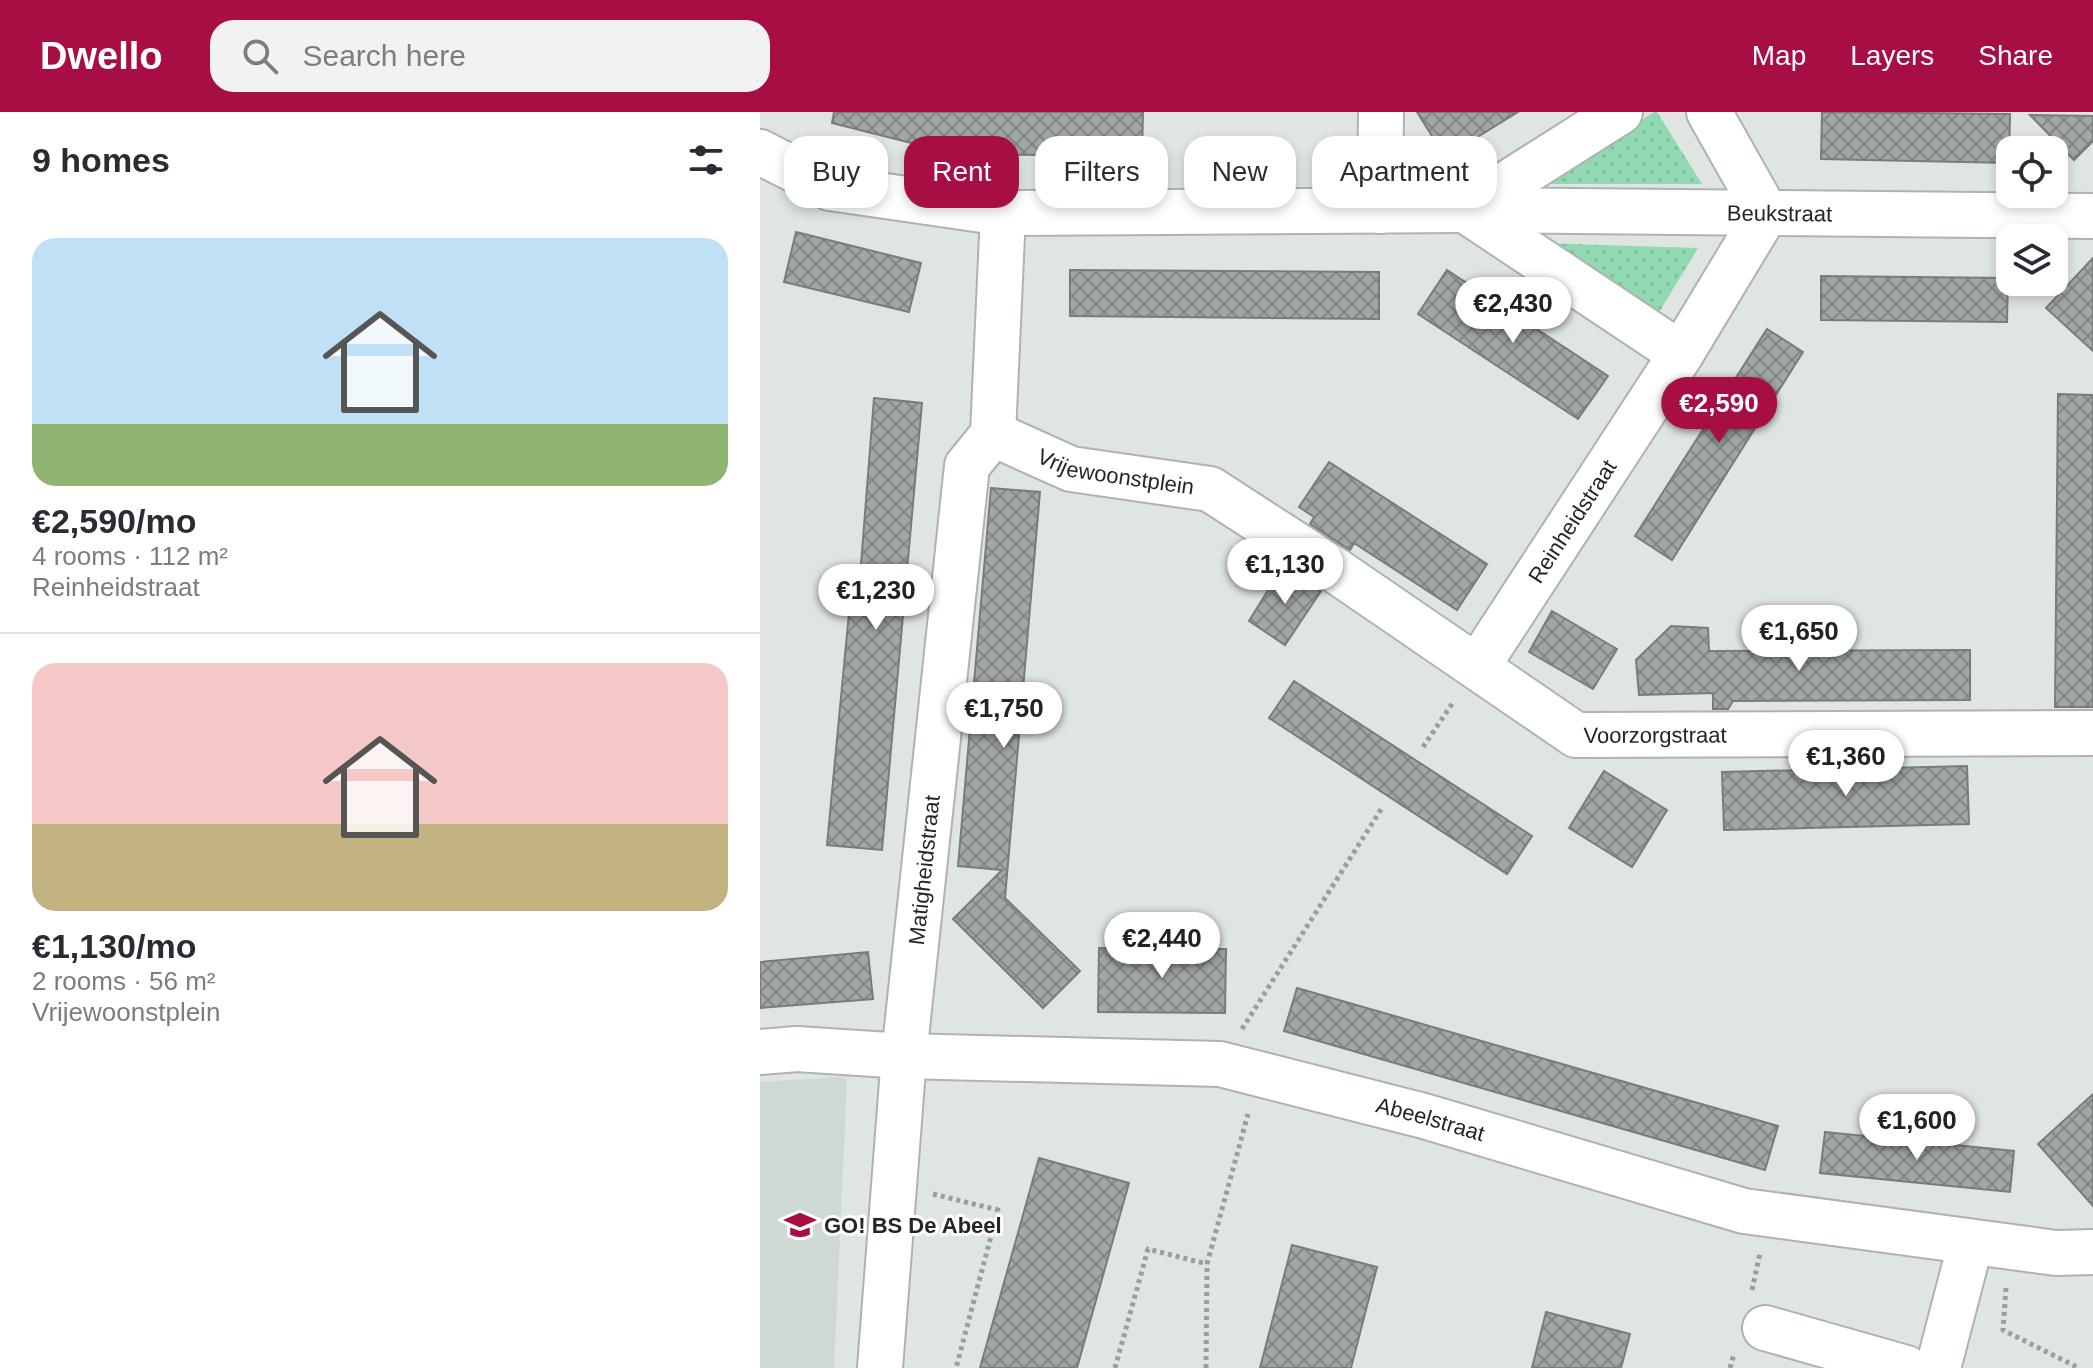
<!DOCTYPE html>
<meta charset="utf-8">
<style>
body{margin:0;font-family:Helvetica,sans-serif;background:#f2f2f3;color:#2b2b33;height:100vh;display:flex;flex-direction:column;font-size:30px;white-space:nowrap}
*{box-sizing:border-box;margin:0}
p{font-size:26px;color:#7c7c81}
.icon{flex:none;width:44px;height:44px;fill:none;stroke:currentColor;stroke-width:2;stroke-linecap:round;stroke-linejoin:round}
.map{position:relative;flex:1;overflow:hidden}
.details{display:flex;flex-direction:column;background:#fff;width:760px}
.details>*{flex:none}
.top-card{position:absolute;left:24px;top:24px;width:760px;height:72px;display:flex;gap:16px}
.controls{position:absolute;left:1236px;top:24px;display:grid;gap:16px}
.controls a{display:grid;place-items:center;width:72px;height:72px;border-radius:16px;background:#fff;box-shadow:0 4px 12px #0003;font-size:40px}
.price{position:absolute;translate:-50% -68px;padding:0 18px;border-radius:28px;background:#fff;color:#222;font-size:26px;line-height:52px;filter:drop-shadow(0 2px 4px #0008)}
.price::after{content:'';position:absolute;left:50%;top:48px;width:24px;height:18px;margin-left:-12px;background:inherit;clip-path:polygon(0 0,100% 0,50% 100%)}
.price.on{background:#a60e44;color:#fff}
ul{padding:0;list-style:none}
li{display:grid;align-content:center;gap:16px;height:424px;padding:0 32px}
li+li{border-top:2px solid #e1e1e2}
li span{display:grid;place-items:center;height:248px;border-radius:24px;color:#555}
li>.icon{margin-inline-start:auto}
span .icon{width:144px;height:144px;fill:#fffc;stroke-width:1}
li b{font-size:34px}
h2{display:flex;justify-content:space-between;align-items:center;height:96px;padding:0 32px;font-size:34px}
.chip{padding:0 28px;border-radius:24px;background:#fff;box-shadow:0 4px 12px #0003;font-size:28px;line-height:72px}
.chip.on{background:#a60e44;color:#fff}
header{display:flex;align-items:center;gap:48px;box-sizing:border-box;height:112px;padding:0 40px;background:#a60e44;color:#fff}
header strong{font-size:38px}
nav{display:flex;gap:44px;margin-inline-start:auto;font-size:28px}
.search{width:560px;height:72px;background:#f2f2f3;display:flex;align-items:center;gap:20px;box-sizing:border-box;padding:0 28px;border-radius:24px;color:#7c7c81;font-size:30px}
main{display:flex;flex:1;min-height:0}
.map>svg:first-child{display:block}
.built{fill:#cdd9d2}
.grass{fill:url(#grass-dots)}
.building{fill:url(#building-cross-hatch);stroke:#787d7a;stroke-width:2}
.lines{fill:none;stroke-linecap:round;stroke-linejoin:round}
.minor-casing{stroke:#aeb3b0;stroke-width:48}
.path{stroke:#9b9f9c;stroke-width:5;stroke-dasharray:4 4;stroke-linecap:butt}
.minor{stroke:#fff;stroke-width:44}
.labels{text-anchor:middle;stroke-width:6;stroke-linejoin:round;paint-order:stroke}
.street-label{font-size:22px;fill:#242625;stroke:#fff}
.poi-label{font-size:22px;font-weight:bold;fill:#242625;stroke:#fff;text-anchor:start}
</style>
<header>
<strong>Dwello</strong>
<div class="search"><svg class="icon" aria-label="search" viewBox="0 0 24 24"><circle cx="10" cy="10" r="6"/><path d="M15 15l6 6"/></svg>Search here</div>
<nav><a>Map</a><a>Layers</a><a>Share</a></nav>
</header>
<main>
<section class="details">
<h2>9 homes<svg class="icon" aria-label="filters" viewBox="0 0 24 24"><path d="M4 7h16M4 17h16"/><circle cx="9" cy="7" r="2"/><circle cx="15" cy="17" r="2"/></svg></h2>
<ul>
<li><span style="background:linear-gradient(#bfe0f5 75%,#8fb573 0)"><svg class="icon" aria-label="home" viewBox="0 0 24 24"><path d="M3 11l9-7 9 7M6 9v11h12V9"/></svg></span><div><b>€2,590/mo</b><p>4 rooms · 112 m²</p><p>Reinheidstraat</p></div></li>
<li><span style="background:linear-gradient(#f6c9c9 65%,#c2b280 0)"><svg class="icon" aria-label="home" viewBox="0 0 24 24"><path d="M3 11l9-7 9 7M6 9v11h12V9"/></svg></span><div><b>€1,130/mo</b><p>2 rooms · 56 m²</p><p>Vrijewoonstplein</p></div></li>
</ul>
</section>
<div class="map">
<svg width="1333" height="1256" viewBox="0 0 1333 1256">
<defs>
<pattern id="grass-dots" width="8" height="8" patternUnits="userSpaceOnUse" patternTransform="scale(2)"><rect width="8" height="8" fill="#91d9b2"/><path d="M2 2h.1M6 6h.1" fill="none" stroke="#7dba99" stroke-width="1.8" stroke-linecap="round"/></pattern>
<pattern id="building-cross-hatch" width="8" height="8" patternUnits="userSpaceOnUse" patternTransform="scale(2)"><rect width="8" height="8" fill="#a1a7a4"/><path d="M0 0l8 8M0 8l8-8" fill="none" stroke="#838885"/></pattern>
</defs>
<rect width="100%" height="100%" fill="#dfe5e1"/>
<path class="built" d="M 81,965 L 87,968 L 74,1256 L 0,1256 L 0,970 Z"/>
<path class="grass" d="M 894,0 L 897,0 L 942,72 L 782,72 Z
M 777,131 L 938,136 L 898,202 Z"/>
<path class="building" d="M 74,0 L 383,0 L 382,44 L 195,42 L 72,11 Z
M 657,0 L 758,0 L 685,45 Z
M 1062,0 L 1250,2 L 1249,51 L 1061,47 Z
M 1270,3 L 1333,4 L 1333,29 L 1314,48 Z
M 36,120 L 161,151 L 149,200 L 24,170 Z
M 1333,146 L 1333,239 L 1286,196 Z
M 310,158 L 619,160 L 619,207 L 310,204 Z
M 687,158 L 848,264 L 818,307 L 658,202 Z
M 1061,164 L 1248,166 L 1247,210 L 1061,208 Z
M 1007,217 L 1043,240 L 912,448 L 875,424 Z
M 1298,282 L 1333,283 L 1333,595 L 1295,595 Z
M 114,286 L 162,291 L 122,738 L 67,733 L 90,490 L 98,491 Z
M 569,350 L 727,452 L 697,498 L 594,431 L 590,438 L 550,412 L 554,405 L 539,395 Z
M 231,376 L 280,380 L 245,786 L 320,859 L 283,896 L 193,807 L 242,758 L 198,754 Z
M 523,454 L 561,479 L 525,533 L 489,509 Z
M 792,499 L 857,537 L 833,577 L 769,540 Z
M 911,514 L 948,516 L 949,539 L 1210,538 L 1210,588 L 973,589 L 968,597 L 953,597 L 953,581 L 879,583 L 876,548 Z
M 534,569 L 772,724 L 747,762 L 509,606 Z
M 1207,654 L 1209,712 L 964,718 L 962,660 Z
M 844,659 L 907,698 L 872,755 L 809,716 Z
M 339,836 L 466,837 L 465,901 L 338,900 Z
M 108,840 L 113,887 L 0,896 L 0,850 Z
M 537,876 L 1018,1014 L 1005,1058 L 524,919 Z
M 1333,982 L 1333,1094 L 1278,1032 Z
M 1065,1020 L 1254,1039 L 1250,1080 L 1060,1061 Z
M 279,1046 L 369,1071 L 317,1256 L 220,1256 Z
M 532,1133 L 617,1155 L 591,1256 L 500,1256 Z
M 786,1200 L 870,1222 L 861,1256 L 772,1256 Z"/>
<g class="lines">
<defs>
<g id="minor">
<path d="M 860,0 L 705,98 L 921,242"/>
<path id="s1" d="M 0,40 L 70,76 L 243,101 L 705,98 L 1333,104"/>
<path d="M 620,99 L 621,0"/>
<path id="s2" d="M 233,322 L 311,357 L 450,377 L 572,456 L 816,623 L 1333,621"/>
<path id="s3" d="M 717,555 L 921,242 L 1006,101 L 949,0"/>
<path id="s4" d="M 0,940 L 37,937 L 144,944 L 460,952 L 664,1004 L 984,1099 L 1296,1141 L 1333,1140"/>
<path d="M 1005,1216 L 1146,1256"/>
<path id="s5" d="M 120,1256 L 144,944 L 207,354 L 233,322 L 243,101"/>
<path d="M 1178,1256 L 1211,1130"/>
</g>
</defs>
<use href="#minor" class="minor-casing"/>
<path class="path" d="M 663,635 L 694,589
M 482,917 L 622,696
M 173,1082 L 238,1098 L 196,1256
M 1246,1176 L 1243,1218 L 1319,1256
M 992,1178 L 1000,1141
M 355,1256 L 388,1137 L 447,1152
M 446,1256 L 447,1152 L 488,1002
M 970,1256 L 974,1242"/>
<use href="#minor" class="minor"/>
</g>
<defs>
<symbol id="school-bare" viewBox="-9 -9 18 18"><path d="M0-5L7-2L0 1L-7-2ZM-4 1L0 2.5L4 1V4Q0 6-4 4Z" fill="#a60e44" stroke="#fff" stroke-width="2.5" paint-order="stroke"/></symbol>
</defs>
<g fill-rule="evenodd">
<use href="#school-bare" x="18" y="1091" width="44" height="44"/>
</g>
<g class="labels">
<g class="street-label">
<text dy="8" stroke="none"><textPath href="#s1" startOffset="1030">Beukstraat</textPath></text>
<text dy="8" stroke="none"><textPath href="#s2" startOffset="130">Vrijewoonstplein</textPath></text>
<text dy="8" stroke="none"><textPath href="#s3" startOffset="174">Reinheidstraat</textPath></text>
<text dy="8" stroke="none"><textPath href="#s2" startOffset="746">Voorzorgstraat</textPath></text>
<text dy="8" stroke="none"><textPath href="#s5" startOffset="500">Matigheidstraat</textPath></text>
<text dy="8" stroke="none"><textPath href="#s4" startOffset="678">Abeelstraat</textPath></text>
</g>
<g class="poi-label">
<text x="64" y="1121">GO! BS De Abeel</text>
</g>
</g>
</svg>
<div class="controls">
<a><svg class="icon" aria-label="locate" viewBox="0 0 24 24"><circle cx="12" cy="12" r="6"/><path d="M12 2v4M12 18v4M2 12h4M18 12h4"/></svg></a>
<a><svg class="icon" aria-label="layers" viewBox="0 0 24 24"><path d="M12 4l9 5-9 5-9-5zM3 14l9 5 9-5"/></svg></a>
</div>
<b class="price" style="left:753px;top:233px">€2,430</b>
<b class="price on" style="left:959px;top:333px">€2,590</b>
<b class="price" style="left:525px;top:494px">€1,130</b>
<b class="price" style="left:116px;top:520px">€1,230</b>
<b class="price" style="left:1039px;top:561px">€1,650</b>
<b class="price" style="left:244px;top:638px">€1,750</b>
<b class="price" style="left:1086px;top:686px">€1,360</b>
<b class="price" style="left:402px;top:868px">€2,440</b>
<b class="price" style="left:1157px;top:1050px">€1,600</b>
<div class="top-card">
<a class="chip">Buy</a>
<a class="chip on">Rent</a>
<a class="chip">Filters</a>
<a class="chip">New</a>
<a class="chip">Apartment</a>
</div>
</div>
</main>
